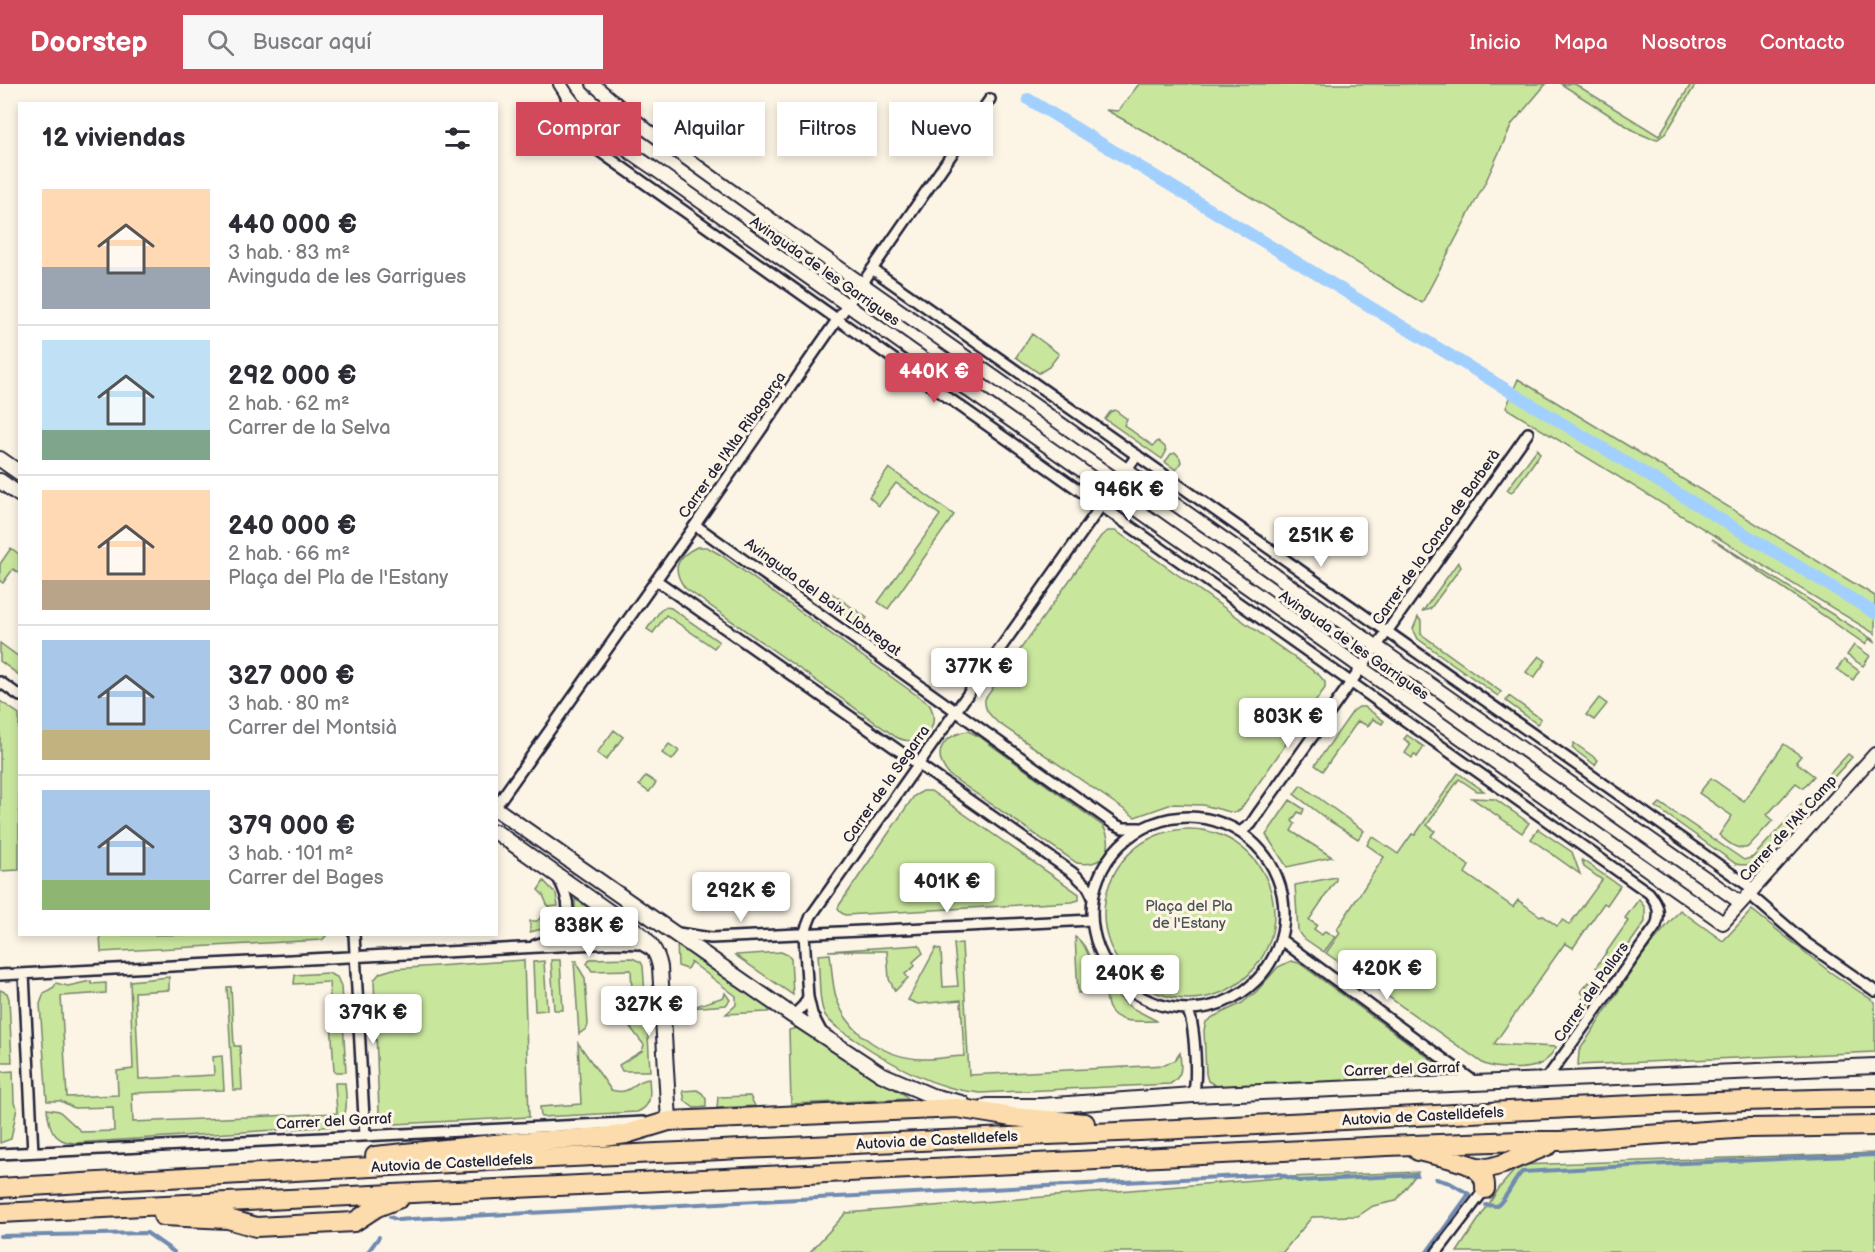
<!DOCTYPE html>
<html lang="es">
<meta charset="utf-8">
<style>
body{margin:0;font-family:"Balsamiq Sans",sans-serif;background:#f7f7f7;color:#2b2b33;height:100vh;display:flex;flex-direction:column;font-size:22px;white-space:nowrap}
*{box-sizing:border-box;margin:0}
p{font-size:20px;color:#7c7c81}
.icon{flex:none;width:33px;height:33px;fill:none;stroke:currentColor;stroke-width:2;stroke-linecap:round;stroke-linejoin:round}
.map{position:relative;flex:1;overflow:hidden}
.panel{position:absolute;left:18px;top:18px;width:480px;height:834px;display:flex;flex-direction:column;background:#fff;border-radius:0px;box-shadow:0 3px 9px #0003}
.panel>*{flex:none}
.banner{position:absolute;left:516px;top:18px;width:570px;height:54px;display:flex;gap:12px}
.price{position:absolute;translate:-50% -51px;padding:0 14px;border-radius:6px;background:#fff;color:#222;font-size:20px;line-height:39px;filter:drop-shadow(0 2px 3px #0008)}
.price::after{content:'';position:absolute;left:50%;top:36px;width:18px;height:14px;margin-left:-9px;background:inherit;clip-path:polygon(0 0,100% 0,50% 100%)}
.price.current{background:#d1495b;color:#fff}
ul{padding:0;list-style:none}
li{display:flex;align-items:center;gap:18px;height:150px;padding:0 24px}
li+li{border-top:2px solid #e1e1e2}
li span{display:grid;place-items:center;flex:none;width:168px;height:120px;border-radius:0px;color:#555}
li>.icon{margin-inline-start:auto}
span .icon{width:72px;height:72px;fill:#fffc;stroke-width:1}
li b{font-size:26px}
h2{display:flex;justify-content:space-between;align-items:center;height:72px;padding:0 24px;font-size:26px}
.chip{padding:0 21px;border-radius:0px;background:#fff;box-shadow:0 3px 9px #0003;font-size:21px;line-height:54px}
.chip.current{background:#d1495b;color:#fff}
header{display:flex;align-items:center;gap:36px;box-sizing:border-box;height:84px;padding:0 30px;background:#d1495b;color:#fff}
header strong{font-size:28px}
nav{display:flex;gap:33px;margin-inline-start:auto;font-size:21px}
.search{width:420px;height:54px;background:#f7f7f7;display:flex;align-items:center;gap:15px;box-sizing:border-box;padding:0 21px;border-radius:0px;color:#7c7c81;font-size:22px}
.map>svg:first-child{display:block}
.green{fill:#c9e69d;stroke:#76846c;stroke-width:1.5}
.lines{fill:none;stroke-linecap:round;stroke-linejoin:round}
.stream{stroke:#6f8ab0;stroke-width:4}
.canal{stroke:#a2d0fe;stroke-width:12}
.minor-casing{stroke:#22223b;stroke-width:14}
.tertiary-casing{stroke:#22223b;stroke-width:16}
.secondary-casing{stroke:#22223b;stroke-width:18}
.motorway-casing{stroke:#22223b;stroke-width:22}
.minor{stroke:#fcf5e5;stroke-width:9}
.tertiary{stroke:#fcf5e5;stroke-width:12}
.secondary{stroke:#fcf5e5;stroke-width:14}
.motorway{stroke:#fcdcac;stroke-width:18}
.labels{text-anchor:middle;stroke-width:6;stroke-linejoin:round;paint-order:stroke}
.street-label{font-size:15px;fill:#22223b;stroke:#fcf5e5}
.park-label{font-size:15px;fill:#4c5354;stroke:#fcf5e5}
</style>
<header>
<strong>Doorstep</strong>
<div class="search"><svg class="icon" aria-label="search" viewBox="0 0 24 24"><circle cx="10" cy="10" r="6"/><path d="M15 15l6 6"/></svg>Buscar aquí</div>
<nav><a>Inicio</a><a>Mapa</a><a>Nosotros</a><a>Contacto</a></nav>
</header>
<div class="map">
<svg width="1875" height="1168" viewBox="0 0 1875 1168">
<rect width="100%" height="100%" fill="#fcf5e5"/>
<filter id="ink" filterUnits="userSpaceOnUse"><feTurbulence type="fractalNoise" baseFrequency=".0167" numOctaves="2"/><feDisplacementMap in="SourceGraphic" scale="12" xChannelSelector="R" yChannelSelector="G"/><feConvolveMatrix kernelMatrix="1 2 1 2 8 2 1 2 1" color-interpolation-filters="sRGB"/></filter>
<g filter="url(#ink)">
<path class="green" d="M 1139,0 L 1546,0 L 1512,40 L 1486,97 L 1422,219 L 1144,47 L 1106,26 L 1118,27 Z
M 1561,0 L 1575,0 L 1659,52 L 1691,0 L 1696,0 L 1666,49 L 1658,55 L 1650,54 L 1636,48 Z
M 1032,250 L 1059,270 L 1049,283 L 1039,289 L 1016,273 Z
M 1518,295 L 1875,512 L 1875,550 L 1506,324 Z
M 1115,326 L 1127,335 L 1124,341 L 1153,362 L 1158,357 L 1165,363 L 1166,368 L 1162,375 L 1105,335 L 1110,328 Z
M 1537,365 L 1540,370 L 1514,406 L 1511,408 L 1507,406 Z
M 1176,369 L 1180,374 L 1181,378 L 1176,386 L 1165,378 L 1171,370 Z
M 889,384 L 954,431 L 888,525 L 878,518 L 940,431 L 896,399 L 879,422 L 869,413 Z
M 1108,447 L 1116,447 L 1319,591 L 1325,598 L 1325,604 L 1240,726 L 1234,729 L 1203,721 L 1172,720 L 1135,733 L 997,638 C 989,630 984,626 985,615 L 1101,452 Z
M 1712,455 L 1875,557 L 1875,559 L 1869,555 L 1865,560 Z
M 697,463 L 707,463 L 721,471 L 929,620 C 943,643 921,666 896,653 L 685,504 C 671,485 676,473 697,463 Z
M 11,464 L 19,470 L 19,489 L 13,485 L 3,499 L 0,497 L 0,480 Z
M 1458,478 L 1461,483 L 1430,525 L 1423,527 Z
M 830,508 L 867,534 L 860,542 L 824,516 Z
M 666,523 L 671,524 L 719,558 L 714,564 L 666,531 L 653,549 L 647,545 L 660,527 Z
M 1418,533 L 1421,537 L 1421,550 L 1501,608 L 1498,612 L 1418,555 L 1413,545 Z
M 0,559 L 19,573 L 19,591 L 0,577 Z
M 1854,561 L 1870,572 L 1863,582 L 1847,571 Z
M 1539,572 L 1546,577 L 1534,594 L 1526,588 Z
M 1844,576 L 1859,587 L 1853,596 L 1837,585 Z
M 952,578 L 963,586 C 956,596 952,601 939,597 Z
M 1509,612 L 1541,635 L 1537,640 L 1506,617 Z
M 1599,614 L 1607,620 L 1594,636 L 1586,631 Z
M 0,617 L 19,630 L 19,786 L 0,787 Z
M 1359,623 L 1365,623 L 1384,637 L 1382,640 L 1373,635 L 1368,642 L 1358,637 L 1323,687 L 1315,681 L 1353,627 Z
M 614,646 L 623,653 L 606,676 L 597,669 Z
M 968,647 L 980,653 L 1103,742 C 1117,765 1102,784 1077,779 L 949,691 C 931,669 942,652 968,647 Z
M 1407,651 L 1424,663 L 1417,673 L 1414,670 L 1412,674 L 1405,669 L 1411,660 L 1404,655 Z
M 1574,659 L 1598,676 L 1595,681 L 1572,664 Z
M 669,660 L 679,667 L 672,676 L 662,669 Z
M 1784,660 L 1801,672 L 1796,678 L 1814,692 L 1803,704 L 1796,699 L 1767,731 L 1773,736 L 1748,763 C 1737,768 1727,757 1719,751 L 1732,732 L 1699,709 L 1711,694 L 1744,717 Z
M 1848,670 L 1852,673 L 1761,774 C 1752,781 1746,782 1736,780 L 1656,723 L 1660,719 L 1744,776 L 1753,773 Z
M 1458,689 L 1484,707 L 1477,707 L 1459,695 L 1427,741 L 1435,747 L 1431,752 L 1469,782 L 1465,789 L 1513,823 L 1518,816 L 1540,832 L 1542,831 L 1557,842 L 1563,836 L 1569,841 L 1602,796 L 1584,783 L 1582,776 L 1620,802 L 1607,821 L 1604,819 L 1573,864 L 1565,859 L 1494,960 L 1556,963 C 1552,969 1548,977 1540,980 C 1528,987 1496,985 1484,980 L 1326,869 L 1340,849 L 1337,845 L 1384,773 L 1367,761 L 1372,752 L 1398,770 L 1412,750 L 1415,751 Z
M 646,692 L 656,699 L 649,708 L 639,701 Z
M 1301,701 L 1364,747 L 1358,755 L 1328,736 L 1294,710 Z
M 923,707 L 931,707 L 1079,810 L 1079,816 L 1072,818 L 845,831 L 840,828 L 838,824 L 840,820 L 914,712 Z
M 1472,714 L 1495,715 L 1529,739 L 1522,749 Z
M 1290,716 L 1304,725 L 1302,730 L 1298,728 L 1292,737 L 1295,740 L 1291,747 L 1332,773 L 1287,783 L 1266,751 Z
M 1538,745 L 1572,768 L 1580,790 L 1531,755 Z
M1104 830a85 85 0 1 1 170 0a85 85 0 1 1-170 0Z
M 1336,793 L 1336,796 L 1309,836 L 1317,841 L 1314,845 L 1322,851 L 1325,847 L 1335,853 L 1324,868 L 1302,853 L 1298,847 L 1295,801 Z
M 544,797 L 556,810 L 558,822 L 548,823 L 543,811 L 538,806 Z
M 575,815 L 619,844 L 620,848 L 596,849 L 596,843 L 602,842 L 601,833 L 576,834 L 576,844 L 592,844 L 593,849 L 566,850 C 573,838 576,829 575,815 Z
M 1639,815 L 1645,824 L 1645,838 L 1607,892 L 1596,883 L 1628,837 L 1625,834 Z
M 1680,826 L 1723,857 L 1752,826 L 1830,888 L 1875,918 L 1875,968 L 1578,981 L 1579,967 L 1643,870 Z
M 546,829 L 555,834 L 546,844 L 530,848 L 530,837 L 537,837 Z
M 325,850 L 326,852 L 322,856 L 101,868 L 100,851 Z
M 1075,853 C 1091,862 1094,891 1094,908 L 1078,909 Z
M 677,857 L 775,926 L 767,928 L 726,930 L 736,921 L 736,912 L 691,878 L 687,885 L 678,882 Z
M 962,859 L 969,991 L 1165,981 L 1175,976 L 1180,969 C 1181,983 1184,991 1170,1000 L 980,1009 C 934,1005 891,980 854,955 C 844,948 832,942 825,931 C 818,919 820,886 818,871 L 830,870 C 832,885 832,902 837,916 C 850,951 886,974 923,975 C 936,976 950,972 964,972 L 961,916 L 918,920 L 908,916 L 936,864 L 941,866 L 943,903 L 958,902 L 954,860 Z
M 919,861 L 923,869 L 913,878 L 915,882 L 905,890 L 908,894 L 895,907 L 889,895 L 887,867 L 828,867 Z
M 781,868 L 788,871 L 791,875 L 793,911 L 735,871 Z
M 632,874 L 641,878 L 643,882 L 646,925 L 633,926 L 631,886 L 592,887 L 587,880 L 590,875 Z
M 524,876 L 529,1033 L 395,1040 L 384,1034 L 379,1027 L 374,896 L 380,889 L 393,885 Z
M 551,876 L 560,876 L 563,926 L 554,926 Z
M 544,877 L 547,926 L 535,927 L 533,878 Z
M 574,877 L 577,877 L 577,881 L 585,894 L 588,940 L 587,944 L 579,950 Z
M 1291,877 L 1299,879 L 1436,979 C 1434,989 1429,991 1419,995 L 1220,1004 L 1208,997 L 1206,990 L 1204,946 L 1206,938 L 1213,933 L 1242,919 L 1256,908 L 1278,883 Z
M 328,889 L 337,893 L 341,902 L 346,988 L 334,988 L 329,898 L 294,900 L 295,891 Z
M 169,893 L 169,906 L 135,908 L 139,995 L 214,991 L 213,973 L 222,972 L 224,1006 L 132,1009 L 133,1038 L 337,1029 L 335,999 L 345,999 C 346,1013 350,1033 336,1042 L 74,1059 C 53,1058 49,1043 47,1025 L 59,1027 L 82,1048 L 114,1047 L 113,1023 L 74,1024 L 61,1017 L 47,1017 L 40,920 L 44,909 L 54,903 L 56,899 L 68,902 L 91,897 L 91,900 L 106,899 L 106,909 L 61,912 L 67,1013 L 118,1011 L 117,987 L 133,985 L 130,897 Z
M 1589,898 L 1599,905 L 1586,923 L 1580,918 L 1585,912 L 1581,908 Z
M 1105,901 L 1130,923 L 1157,937 C 1142,937 1117,941 1109,924 C 1106,918 1106,908 1105,901 Z
M 227,903 L 231,903 L 234,962 L 240,962 L 242,1006 L 233,1006 Z
M 0,906 L 7,909 L 9,915 L 12,978 L 0,978 Z
M 725,909 L 730,916 L 726,921 L 690,924 L 724,913 Z
M 647,934 L 650,987 L 622,987 L 619,981 L 642,967 L 644,961 L 630,943 L 633,936 Z
M 801,943 L 863,986 L 905,1011 L 908,1015 L 791,1020 L 789,946 Z
M 578,959 L 611,1006 C 633,1012 631,997 649,995 C 650,1009 653,1022 637,1028 L 541,1033 L 540,1023 L 581,1020 Z
M 13,987 L 14,1019 L 17,1024 L 11,1055 L 0,1059 L 0,988 Z
M 697,1006 L 702,1009 L 706,1015 L 706,1023 L 694,1024 L 685,1017 L 683,1007 Z
M 750,1012 L 755,1022 L 717,1024 L 718,1013 Z
M 1875,1069 L 1875,1168 L 1457,1168 L 1500,1103 L 1519,1081 Z
M 1418,1088 L 1396,1117 L 1373,1122 L 1358,1132 L 1312,1133 L 1283,1168 L 810,1168 L 846,1129 L 1290,1093 Z"/>
<g class="lines">
<path class="stream" d="M 1486,1121 L 1497,1122 C 1508,1113 1512,1098 1522,1088 L 1684,1079 L 1875,1071
M 390,1133 L 398,1136 L 412,1135 L 1279,1090 L 1299,1097 L 1417,1091
M 0,1152 L 147,1149 L 174,1168
M 368,1168 L 379,1153
M 1427,1168 L 1469,1110 L 1450,1099 L 1436,1095"/>
<path class="canal" d="M 1028,15 L 1875,529"/>
<defs>
<path id="minor" d="M 565,10 L 572,34 L 592,62 L 1649,809 C 1658,820 1661,829 1656,842 L 1545,997
M 872,185 L 1753,805
M 695,441 L 1114,740 L 1123,744 L 1140,744
M 656,496 L 1073,789 L 1088,803 L 1093,813
M 0,598 L 20,612
M 496,722 L 695,441 L 990,15
M1092 829a96 96 0 1 1 192 0a96 96 0 1 1-192 0Z
M 1240,748 L 1251,740 L 1259,728 L 1528,349
M 1749,810 L 1806,859 L 1875,907
M 678,849 L 711,854 L 1092,836
M 354,850 L 365,1052
M 1281,856 L 1476,999
M 535,861 C 572,850 575,824 558,794
M 24,890 L 33,1068
M 0,891 L 616,859 L 640,860 L 652,867
M 808,913 L 812,930 L 822,949
M 1188,927 C 1195,941 1198,996 1193,1011
M 793,932 L 804,921 L 808,913 L 804,850 L 811,832 L 1137,371
M 0,1070 L 643,1038
M 1437,1168 L 1485,1105"/>
<path id="tertiary" d="M 560,0 C 582,38 618,60 653,84 L 1723,839 L 1875,670
M 593,0 L 647,46 L 790,149 L 1741,819"/>
<path id="secondary" d="M 0,375 L 20,389
M 0,397 L 20,411
M 496,725 L 793,932 L 881,990 L 932,1012 L 962,1019
M 496,748 L 635,846 C 648,855 657,867 660,883 L 669,1037
M 987,1022 L 1041,1022 L 1193,1011 L 1875,982"/>
<path id="motorway" d="M 1418,1067 L 1448,1074 L 1477,1083 L 1489,1084 L 1503,1080 L 1549,1061
M 375,1072 L 515,1058 L 604,1053 L 626,1050 L 669,1037 L 760,1033 L 957,1024 L 1012,1033 L 1085,1039
M 1467,1080 C 1479,1086 1486,1092 1485,1105
M 0,1104 C 386,1080 772,1064 1159,1046 C 1398,1034 1636,1017 1875,1014
M 0,1129 L 1387,1062 L 1519,1057 L 1560,1057 L 1749,1044 L 1875,1042
M 163,1132 L 228,1135 L 256,1143 L 354,1138 L 377,1123 L 400,1114"/>
</defs>
<use href="#minor" class="minor-casing"/>
<use href="#tertiary" class="tertiary-casing"/>
<use href="#secondary" class="secondary-casing"/>
<use href="#motorway" class="motorway-casing"/>
<use href="#minor" class="minor"/>
<use href="#tertiary" class="tertiary"/>
<use href="#secondary" class="secondary"/>
<use href="#motorway" class="motorway"/>
</g>
</g>
<g class="labels">
<g class="street-label">
<text transform="translate(825 187) rotate(35)" y="5">Avinguda de les Garrigues</text>
<text transform="translate(732 361) rotate(-55)" y="5">Carrer de l'Alta Ribagorça</text>
<text transform="translate(1436 453) rotate(-55)" y="5">Carrer de la Conca de Barberà</text>
<text transform="translate(823 513) rotate(36)" y="5">Avinguda del Baix Llobregat</text>
<text transform="translate(1354 561) rotate(35)" y="5">Avinguda de les Garrigues</text>
<text transform="translate(886 700) rotate(-55)" y="5">Carrer de la Segarra</text>
<text transform="translate(1788 744) rotate(-48)" y="5">Carrer de l'Alt Camp</text>
<text transform="translate(1591 908) rotate(-55)" y="5">Carrer del Pallars</text>
<text transform="translate(1402 985) rotate(-2)" y="5">Carrer del Garraf</text>
<text transform="translate(1423 1032) rotate(-3)" y="5">Autovia de Castelldefels</text>
<text transform="translate(334 1037) rotate(-3)" y="5">Carrer del Garraf</text>
<text transform="translate(937 1056) rotate(-3)" y="5">Autovia de Castelldefels</text>
<text transform="translate(452 1079) rotate(-3)" y="5">Autovia de Castelldefels</text>
</g>
<g class="park-label">
<text x="1189" y="827">Plaça del Pla<tspan x="1189" dy="17">de l'Estany</tspan></text>
</g>
</g>
</svg>
<b class="price current" style="left:934px;top:320px">440K €</b>
<b class="price" style="left:1129px;top:438px">946K €</b>
<b class="price" style="left:1321px;top:484px">251K €</b>
<b class="price" style="left:979px;top:615px">377K €</b>
<b class="price" style="left:1288px;top:665px">803K €</b>
<b class="price" style="left:947px;top:830px">401K €</b>
<b class="price" style="left:741px;top:839px">292K €</b>
<b class="price" style="left:589px;top:874px">838K €</b>
<b class="price" style="left:1387px;top:917px">420K €</b>
<b class="price" style="left:1130px;top:922px">240K €</b>
<b class="price" style="left:649px;top:953px">327K €</b>
<b class="price" style="left:373px;top:961px">379K €</b>
<div class="banner">
<a class="chip current">Comprar</a>
<a class="chip">Alquilar</a>
<a class="chip">Filtros</a>
<a class="chip">Nuevo</a>
</div>
<section class="panel">
<h2>12 viviendas<svg class="icon" aria-label="filters" viewBox="0 0 24 24"><path d="M4 7h16M4 17h16"/><circle cx="9" cy="7" r="2"/><circle cx="15" cy="17" r="2"/></svg></h2>
<ul>
<li><span style="background:linear-gradient(#ffd9b3 65%,#9aa5b1 0)"><svg class="icon" aria-label="home" viewBox="0 0 24 24"><path d="M3 11l9-7 9 7M6 9v11h12V9"/></svg></span><div><b>440 000 €</b><p>3 hab. · 83 m²</p><p>Avinguda de les Garrigues</p></div></li>
<li><span style="background:linear-gradient(#bfe0f5 75%,#7fa58c 0)"><svg class="icon" aria-label="home" viewBox="0 0 24 24"><path d="M3 11l9-7 9 7M6 9v11h12V9"/></svg></span><div><b>292 000 €</b><p>2 hab. · 62 m²</p><p>Carrer de la Selva</p></div></li>
<li><span style="background:linear-gradient(#ffd9b3 75%,#b9a48a 0)"><svg class="icon" aria-label="home" viewBox="0 0 24 24"><path d="M3 11l9-7 9 7M6 9v11h12V9"/></svg></span><div><b>240 000 €</b><p>2 hab. · 66 m²</p><p>Plaça del Pla de l'Estany</p></div></li>
<li><span style="background:linear-gradient(#a9c7e8 75%,#c2b280 0)"><svg class="icon" aria-label="home" viewBox="0 0 24 24"><path d="M3 11l9-7 9 7M6 9v11h12V9"/></svg></span><div><b>327 000 €</b><p>3 hab. · 80 m²</p><p>Carrer del Montsià</p></div></li>
<li><span style="background:linear-gradient(#a9c7e8 75%,#8fb573 0)"><svg class="icon" aria-label="home" viewBox="0 0 24 24"><path d="M3 11l9-7 9 7M6 9v11h12V9"/></svg></span><div><b>379 000 €</b><p>3 hab. · 101 m²</p><p>Carrer del Bages</p></div></li>
</ul>
</section>
</div>
